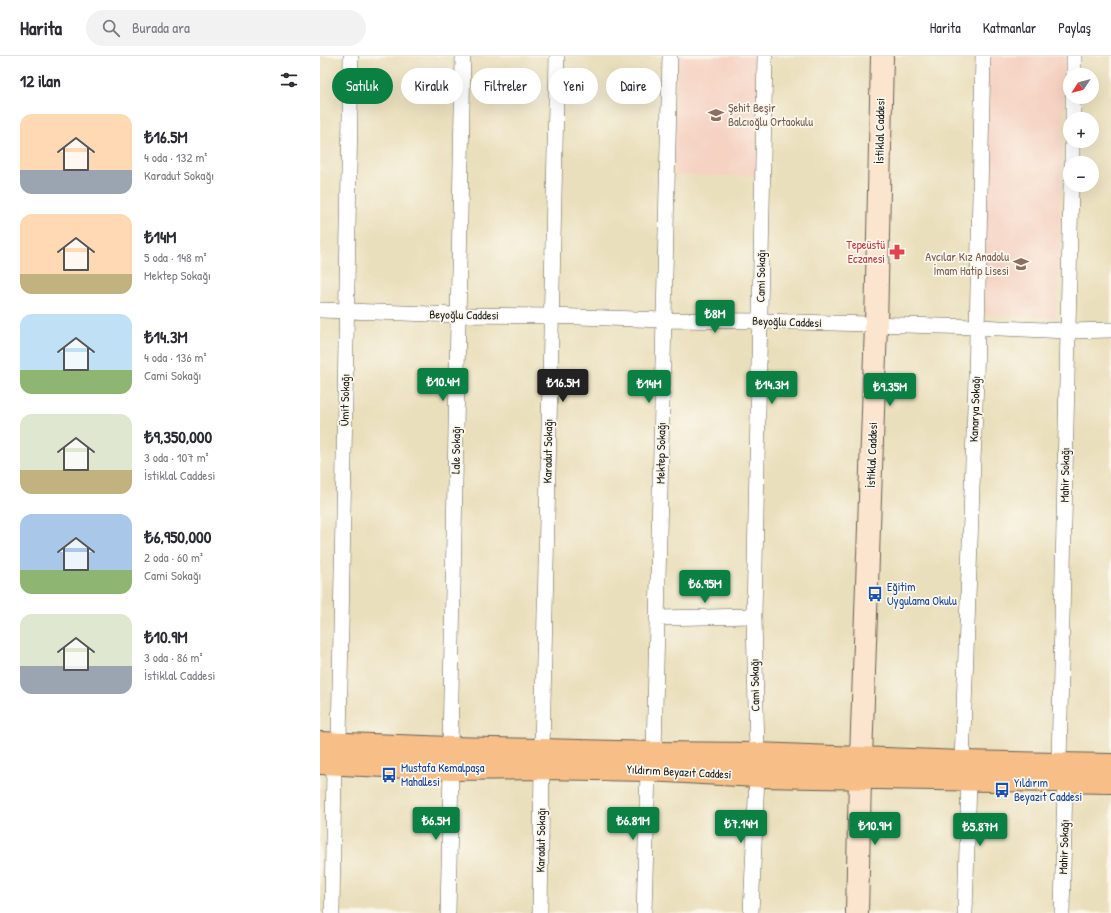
<!DOCTYPE html>
<html lang="tr">
<meta charset="utf-8">
<style>
body{margin:0;font-family:"Patrick Hand",sans-serif;background:#f2f2f3;color:#2b2b33;height:100vh;display:flex;flex-direction:column;font-size:15px;white-space:nowrap}
*{box-sizing:border-box;margin:0}
p{font-size:13px;color:#7c7c81}
.icon{flex:none;width:22px;height:22px;fill:none;stroke:currentColor;stroke-width:2;stroke-linecap:round;stroke-linejoin:round}
.map{position:relative;flex:1;overflow:hidden}
.side{display:flex;flex-direction:column;background:#fff;width:320px}
.side>*{flex:none}
.hud{position:absolute;left:12px;top:12px;width:380px;height:36px;display:flex;gap:8px}
.needle{width:26px;rotate:234deg}
.buttons{position:absolute;left:743px;top:12px;display:grid;gap:8px}
.buttons a{display:grid;place-items:center;width:36px;height:36px;border-radius:50%;background:#fff;box-shadow:0 4px 16px #0002;font-size:20px}
.price{position:absolute;translate:-50% -34px;padding:0 9px;border-radius:4px;background:#0b8043;color:#fff;font-size:13px;line-height:26px;filter:drop-shadow(0 1px 2px #0008)}
.price::after{content:'';position:absolute;left:50%;top:24px;width:12px;height:9px;margin-left:-6px;background:inherit;clip-path:polygon(0 0,100% 0,50% 100%)}
.price.on{background:#222;color:#fff}
ul{padding:0;list-style:none}
li{display:flex;align-items:center;gap:12px;height:100px;padding:0 20px}
li span{display:grid;place-items:center;flex:none;width:112px;height:80px;border-radius:12px;color:#555}
li>.icon{margin-inline-start:auto}
span .icon{width:48px;height:48px;fill:#fffc;stroke-width:1}
li b{font-size:17px}
h2{display:flex;justify-content:space-between;align-items:center;height:48px;padding:0 20px;font-size:17px}
.pill{padding:0 14px;border-radius:18px;background:#fff;box-shadow:0 4px 16px #0002;font-size:14px;line-height:36px}
.pill.on{background:#0b8043;color:#fff}
header{display:flex;align-items:center;gap:24px;box-sizing:border-box;height:56px;padding:0 20px;background:#fff;border-bottom:1px solid #e1e1e2}
header strong{font-size:19px}
nav{display:flex;gap:22px;margin-inline-start:auto;font-size:14px}
.search{width:280px;height:36px;background:#f2f2f3;display:flex;align-items:center;gap:10px;box-sizing:border-box;padding:0 14px;border-radius:22px;color:#7c7c81;font-size:15px}
main{display:flex;flex:1;min-height:0}
.map>svg:first-child{display:block}
.built{fill:#f5d2c2}
.lines{fill:none;stroke-linecap:round;stroke-linejoin:round}
.street-casing{stroke:#646054;stroke-width:16}
.secondary-casing{stroke:#646054;stroke-width:24}
.primary-casing{stroke:#646054;stroke-width:24}
.street{stroke:#fff;stroke-width:15}
.secondary{stroke:#fce5cf;stroke-width:22}
.primary{stroke:#f7be88;stroke-width:22}
.labels{text-anchor:middle;stroke-width:3.5;stroke-linejoin:round;paint-order:stroke}
.education-label{font-size:12px;fill:#785e54;stroke:#fbf7ec;text-anchor:start}
.street-label{font-size:12px;fill:#1c1c1c;stroke:#fbf7ec}
.health-label{font-size:12px;fill:#be3a42;stroke:#fbf7ec;text-anchor:end}
.transit-label{font-size:12px;fill:#164399;stroke:#fbf7ec;text-anchor:start}
</style>
<header>
<strong>Harita</strong>
<div class="search"><svg class="icon" aria-label="search" viewBox="0 0 24 24"><circle cx="10" cy="10" r="6"/><path d="M15 15l6 6"/></svg>Burada ara</div>
<nav><a>Harita</a><a>Katmanlar</a><a>Paylaş</a></nav>
</header>
<main>
<section class="side">
<h2>12 ilan<svg class="icon" aria-label="filters" viewBox="0 0 24 24"><path d="M4 7h16M4 17h16"/><circle cx="9" cy="7" r="2"/><circle cx="15" cy="17" r="2"/></svg></h2>
<ul>
<li><span style="background:linear-gradient(#ffd9b3 70%,#9aa5b1 0)"><svg class="icon" aria-label="home" viewBox="0 0 24 24"><path d="M3 11l9-7 9 7M6 9v11h12V9"/></svg></span><div><b>₺16.5M</b><p>4 oda · 132 m²</p><p>Karadut Sokağı</p></div></li>
<li><span style="background:linear-gradient(#ffd9b3 75%,#c2b280 0)"><svg class="icon" aria-label="home" viewBox="0 0 24 24"><path d="M3 11l9-7 9 7M6 9v11h12V9"/></svg></span><div><b>₺14M</b><p>5 oda · 148 m²</p><p>Mektep Sokağı</p></div></li>
<li><span style="background:linear-gradient(#bfe0f5 70%,#8fb573 0)"><svg class="icon" aria-label="home" viewBox="0 0 24 24"><path d="M3 11l9-7 9 7M6 9v11h12V9"/></svg></span><div><b>₺14.3M</b><p>4 oda · 136 m²</p><p>Cami Sokağı</p></div></li>
<li><span style="background:linear-gradient(#dfe7d0 70%,#c2b280 0)"><svg class="icon" aria-label="home" viewBox="0 0 24 24"><path d="M3 11l9-7 9 7M6 9v11h12V9"/></svg></span><div><b>₺9,350,000</b><p>3 oda · 107 m²</p><p>İstiklal Caddesi</p></div></li>
<li><span style="background:linear-gradient(#a9c7e8 70%,#8fb573 0)"><svg class="icon" aria-label="home" viewBox="0 0 24 24"><path d="M3 11l9-7 9 7M6 9v11h12V9"/></svg></span><div><b>₺6,950,000</b><p>2 oda · 60 m²</p><p>Cami Sokağı</p></div></li>
<li><span style="background:linear-gradient(#dfe7d0 65%,#9aa5b1 0)"><svg class="icon" aria-label="home" viewBox="0 0 24 24"><path d="M3 11l9-7 9 7M6 9v11h12V9"/></svg></span><div><b>₺10.9M</b><p>3 oda · 86 m²</p><p>İstiklal Caddesi</p></div></li>
</ul>
</section>
<div class="map">
<svg width="791" height="857" viewBox="0 0 791 857">
<rect width="100%" height="100%" fill="#fbf7ec"/>
<filter id="ink" filterUnits="userSpaceOnUse"><feTurbulence type="fractalNoise" baseFrequency=".025" numOctaves="2"/><feDisplacementMap in="SourceGraphic" scale="8" xChannelSelector="R" yChannelSelector="G"/><feConvolveMatrix kernelMatrix="1 2 1 2 8 2 1 2 1" color-interpolation-filters="sRGB"/></filter>
<filter id="wash" filterUnits="userSpaceOnUse"><feTurbulence type="fractalNoise" baseFrequency=".012" numOctaves="4" result="noise"/><feDisplacementMap in="SourceGraphic" scale="16" xChannelSelector="R" yChannelSelector="G"/><feGaussianBlur stdDeviation="0.9" result="paint"/><feColorMatrix in="noise" values="0 0 0 0 0 0 0 0 0 0 0 0 0 0 0 0 0 1.4 0 .05"/><feComposite in="paint" operator="in"/></filter>
<g filter="url(#wash)">
<rect width="100%" height="100%" fill="#eadfbc"/>
<path class="built" d="M 355,0 L 439,0 L 436,120 L 354,119 Z
M 667,0 L 745,0 L 741,157 L 736,261 L 664,258 Z"/>
</g>
<g filter="url(#ink)">
<g class="lines">
<defs>
<path id="street" d="M 754,19 L 754,0
M 753,63 L 753,41
M 752,107 L 752,85
M 0,254 L 138,259 L 231,260 L 344,264 L 440,265 L 657,271 L 748,275 L 791,274
M 337,562 L 434,560
M 19,687 L 31,0
M 130,692 L 143,0
M 222,694 L 237,0
M 334,697 L 350,0
M 437,698 L 434,560 L 445,0
M 642,706 L 656,323 L 663,0
M 739,708 L 751,129
M 12,857 L 14,708
M 128,857 L 131,713
M 220,857 L 222,712
M 324,857 L 328,714
M 431,857 L 437,720
M 645,857 L 649,724
M 742,857 L 745,726"/>
<path id="secondary" d="M 541,702 L 556,269 L 562,0
M 537,857 L 540,722"/>
<path id="primary" d="M 0,687 L 130,692 L 222,694 L 334,697 L 437,698 L 642,706 L 739,708 L 791,709
M 0,707 L 131,713 L 222,712 L 328,714 L 437,720 L 791,726"/>
</defs>
<use href="#street" class="street-casing"/>
<use href="#secondary" class="secondary-casing"/>
<use href="#primary" class="primary-casing"/>
<use href="#street" class="street"/>
<use href="#secondary" class="secondary"/>
<use href="#primary" class="primary"/>
</g>
</g>
<defs>
<symbol id="school-bare" viewBox="-9 -9 18 18"><path d="M0-5L7-2L0 1L-7-2ZM-4 1L0 2.5L4 1V4Q0 6-4 4Z" fill="#8d6e63" stroke="#fbf7ec" stroke-width="2.5" paint-order="stroke"/></symbol>
<symbol id="pharmacy-bare" viewBox="-9 -9 18 18"><path d="M-2-6h4v4h4v4h-4v4h-4v-4h-4v-4h4Z" fill="#e0444e" stroke="#fbf7ec" stroke-width="2.5" paint-order="stroke"/></symbol>
<symbol id="bus-bare" viewBox="-9 -9 18 18"><path d="M-5-6H5V4H4V6H2V4H-2V6H-4V4H-5ZM-3.5-4V0h7V-4ZM-3.5 1.2v1.5H-2V1.2ZM2 1.2v1.5H3.5V1.2Z" fill="#1a4fb4" stroke="#fbf7ec" stroke-width="2.5" paint-order="stroke"/></symbol>
</defs>
<g fill-rule="evenodd">
<use href="#school-bare" x="385" y="48" width="22" height="22"/>
<use href="#pharmacy-bare" x="566" y="185" width="22" height="22"/>
<use href="#school-bare" x="690" y="197" width="22" height="22"/>
<use href="#bus-bare" x="544" y="527" width="22" height="22"/>
<use href="#bus-bare" x="58" y="708" width="22" height="22"/>
<use href="#bus-bare" x="671" y="723" width="22" height="22"/>
</g>
<g class="labels">
<g class="education-label">
<text x="408" y="56">Şehit Beşir<tspan x="408" dy="14">Balcıoğlu Ortaokulu</tspan></text>
<text x="689" y="205" text-anchor="end">Avcılar Kız Anadolu<tspan x="689" dy="14">İmam Hatip Lisesi</tspan></text>
</g>
<g class="street-label">
<text transform="translate(560 75) rotate(-89)" y="4">İstiklal Caddesi</text>
<text transform="translate(441 220) rotate(-89)" y="4">Cami Sokağı</text>
<text transform="translate(144 259) rotate(1)" y="4">Beyoğlu Caddesi</text>
<text transform="translate(467 266) rotate(2)" y="4">Beyoğlu Caddesi</text>
<text transform="translate(25 344) rotate(-89)" y="4">Ümit Sokağı</text>
<text transform="translate(655 353) rotate(-88)" y="4">Kanarya Sokağı</text>
<text transform="translate(136 394) rotate(-89)" y="4">Lale Sokağı</text>
<text transform="translate(228 395) rotate(-89)" y="4">Karadut Sokağı</text>
<text transform="translate(341 397) rotate(-89)" y="4">Mektep Sokağı</text>
<text transform="translate(552 399) rotate(-88)" y="4">İstiklal Caddesi</text>
<text transform="translate(745 419) rotate(-89)" y="4">Mahir Sokağı</text>
<text transform="translate(435 629) rotate(-91)" y="4">Cami Sokağı</text>
<text transform="translate(359 716) rotate(3)" y="4">Yıldırım Beyazıt Caddesi</text>
<text transform="translate(221 784) rotate(-89)" y="4">Karadut Sokağı</text>
<text transform="translate(744 791) rotate(-88)" y="4">Mahir Sokağı</text>
</g>
<g class="health-label">
<text x="565" y="193">Tepeüstü<tspan x="565" dy="14">Eczanesi</tspan></text>
</g>
<g class="transit-label">
<text x="567" y="535">Eğitim<tspan x="567" dy="14">Uygulama Okulu</tspan></text>
<text x="81" y="716">Mustafa Kemalpaşa<tspan x="81" dy="14">Mahallesi</tspan></text>
<text x="694" y="731">Yıldırım<tspan x="694" dy="14">Beyazıt Caddesi</tspan></text>
</g>
</g>
</svg>
<div class="buttons">
<a><svg class="needle" viewBox="-14 -14 28 28"><path d="M0-13l5 13h-10z" fill="#e53935"/><path d="M0 13l5-13h-10z" fill="#7c7c81"/></svg></a>
<a>+</a>
<a>−</a>
</div>
<b class="price" style="left:395px;top:278px">₺8M</b>
<b class="price" style="left:123px;top:346px">₺10.4M</b>
<b class="price on" style="left:243px;top:347px">₺16.5M</b>
<b class="price" style="left:329px;top:348px">₺14M</b>
<b class="price" style="left:452px;top:349px">₺14.3M</b>
<b class="price" style="left:570px;top:351px">₺9.35M</b>
<b class="price" style="left:385px;top:548px">₺6.95M</b>
<b class="price" style="left:116px;top:785px">₺6.5M</b>
<b class="price" style="left:313px;top:785px">₺6.81M</b>
<b class="price" style="left:421px;top:788px">₺7.14M</b>
<b class="price" style="left:555px;top:790px">₺10.9M</b>
<b class="price" style="left:660px;top:791px">₺5.87M</b>
<div class="hud">
<a class="pill on">Satılık</a>
<a class="pill">Kiralık</a>
<a class="pill">Filtreler</a>
<a class="pill">Yeni</a>
<a class="pill">Daire</a>
</div>
</div>
</main>
